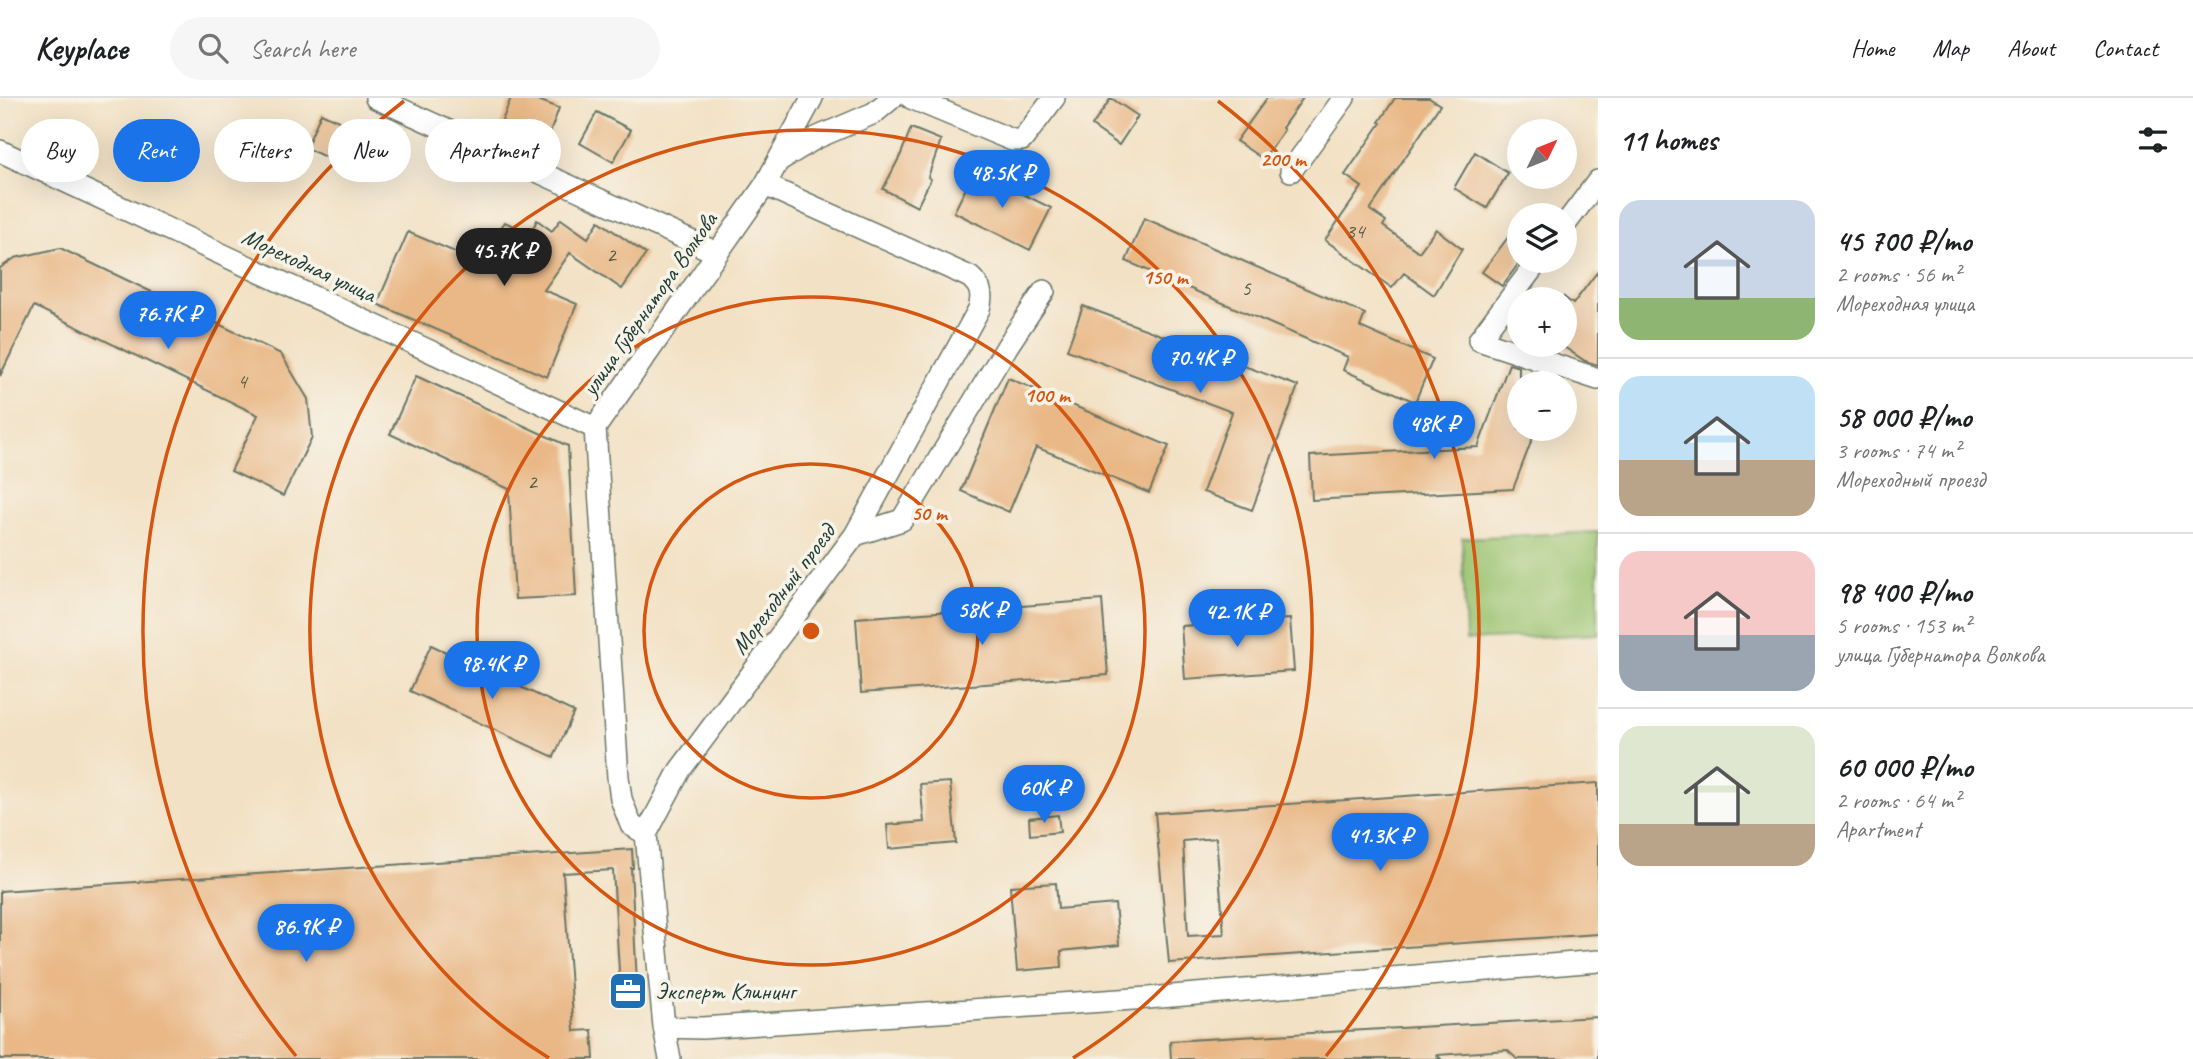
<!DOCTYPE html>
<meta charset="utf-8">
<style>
body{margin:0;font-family:Caveat,sans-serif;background:#f6f6f6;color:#202124;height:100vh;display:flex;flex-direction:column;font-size:26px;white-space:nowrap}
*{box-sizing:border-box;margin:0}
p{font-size:23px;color:#757577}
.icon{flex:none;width:38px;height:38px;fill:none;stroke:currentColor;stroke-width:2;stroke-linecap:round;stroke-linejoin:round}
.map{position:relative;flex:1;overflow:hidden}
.details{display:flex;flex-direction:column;background:#fff;width:595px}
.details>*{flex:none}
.guide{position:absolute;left:21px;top:21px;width:665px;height:63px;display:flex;gap:14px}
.needle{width:46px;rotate:47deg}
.tools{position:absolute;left:1507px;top:21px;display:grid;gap:14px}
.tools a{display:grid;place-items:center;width:70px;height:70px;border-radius:50%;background:#fff;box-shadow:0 7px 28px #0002;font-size:35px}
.price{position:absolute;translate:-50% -60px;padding:0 16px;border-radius:24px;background:#1a73e8;color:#fff;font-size:23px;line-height:46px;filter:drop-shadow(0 2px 4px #0008)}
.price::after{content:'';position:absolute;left:50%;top:42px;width:21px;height:16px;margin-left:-10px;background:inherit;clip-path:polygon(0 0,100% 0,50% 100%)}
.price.selected{background:#222;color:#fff}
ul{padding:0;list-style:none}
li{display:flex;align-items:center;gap:21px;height:175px;padding:0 21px}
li+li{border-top:2px solid #e0e0e0}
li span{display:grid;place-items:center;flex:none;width:196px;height:140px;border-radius:21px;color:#555}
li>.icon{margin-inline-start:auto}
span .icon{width:84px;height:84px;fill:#fffc;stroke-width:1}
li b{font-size:30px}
h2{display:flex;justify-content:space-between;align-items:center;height:84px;padding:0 21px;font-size:30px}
.pill{padding:0 24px;border-radius:32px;background:#fff;box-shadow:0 7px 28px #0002;font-size:24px;line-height:63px}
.pill.selected{background:#1a73e8;color:#fff}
header{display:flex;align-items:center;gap:42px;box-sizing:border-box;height:98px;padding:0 35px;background:#fff;border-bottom:2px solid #e0e0e0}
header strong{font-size:33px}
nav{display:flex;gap:38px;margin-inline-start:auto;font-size:24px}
.search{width:490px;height:63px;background:#f6f6f6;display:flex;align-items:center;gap:18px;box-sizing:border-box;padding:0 24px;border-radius:38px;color:#757577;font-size:26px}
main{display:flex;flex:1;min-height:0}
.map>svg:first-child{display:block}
.green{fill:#9bc36f;stroke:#5d8052;stroke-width:2}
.building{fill:#e9b886;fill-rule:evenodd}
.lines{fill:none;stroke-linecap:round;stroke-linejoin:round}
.street-casing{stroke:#697666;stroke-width:24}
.street{stroke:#fff;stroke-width:21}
.ring{fill:none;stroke:#d45610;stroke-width:3.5}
.labels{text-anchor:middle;stroke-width:7;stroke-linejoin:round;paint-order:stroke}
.number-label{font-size:21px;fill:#525c48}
.street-label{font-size:24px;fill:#1f3d34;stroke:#f7f3e8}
.poi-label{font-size:24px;fill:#1f3d34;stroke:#f7f3e8;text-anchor:start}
.centre{fill:#d45610;stroke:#f7f3e8;stroke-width:3.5}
.ring-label{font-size:21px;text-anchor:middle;font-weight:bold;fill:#d45610;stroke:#f7f3e8;stroke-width:7;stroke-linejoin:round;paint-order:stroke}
</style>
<header>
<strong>Keyplace</strong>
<div class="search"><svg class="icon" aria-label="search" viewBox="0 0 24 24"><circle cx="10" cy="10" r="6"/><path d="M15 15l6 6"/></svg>Search here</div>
<nav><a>Home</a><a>Map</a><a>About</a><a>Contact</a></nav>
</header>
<main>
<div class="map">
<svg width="1598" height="961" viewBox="0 0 1598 961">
<rect width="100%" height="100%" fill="#f7f3e8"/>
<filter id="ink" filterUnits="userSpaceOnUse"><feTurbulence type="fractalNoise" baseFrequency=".0143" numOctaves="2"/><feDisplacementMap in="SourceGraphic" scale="14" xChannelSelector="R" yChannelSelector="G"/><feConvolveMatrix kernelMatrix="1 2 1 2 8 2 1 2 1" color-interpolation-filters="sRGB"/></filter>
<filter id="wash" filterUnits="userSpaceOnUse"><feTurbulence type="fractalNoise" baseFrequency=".00686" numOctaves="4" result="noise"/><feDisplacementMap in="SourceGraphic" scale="28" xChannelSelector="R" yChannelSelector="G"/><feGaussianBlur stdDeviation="1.57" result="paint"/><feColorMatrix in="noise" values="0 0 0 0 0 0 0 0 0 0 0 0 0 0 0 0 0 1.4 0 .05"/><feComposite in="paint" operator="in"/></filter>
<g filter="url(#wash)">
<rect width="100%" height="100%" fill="#f2e1c4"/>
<path class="green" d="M 1598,434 L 1598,536 L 1466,542 L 1462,440 Z"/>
<g id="blocks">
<path class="building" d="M 511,0 L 533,0 L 559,10 L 541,59 L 539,58 L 539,46 L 499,31 Z
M 1111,0 L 1138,18 L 1119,47 L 1092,28 Z
M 1267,0 L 1303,0 L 1282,30 L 1284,32 L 1263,61 L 1236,43 Z
M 1395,0 L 1429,0 L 1440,7 L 1370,112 L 1386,123 L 1383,128 L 1419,154 L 1436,131 L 1462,151 L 1434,197 L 1404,175 L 1392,190 L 1325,142 L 1362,89 L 1345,77 L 1381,25 L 1379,24 Z
M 597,14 L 631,32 L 613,64 L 580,45 Z
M 321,15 L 352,29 L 336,64 L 306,50 Z
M 911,30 L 941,42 L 928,79 L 931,81 L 917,109 L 883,91 L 901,56 Z
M 1475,54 L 1508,75 L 1487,110 L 1454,90 Z
M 975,72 L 1051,110 L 1030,152 L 954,114 Z
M 1144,120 L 1365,216 L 1360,229 L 1433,261 L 1415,304 L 1343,272 L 1348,259 L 1126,163 Z
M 561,121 L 588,140 L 599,123 L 646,156 L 622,191 L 570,155 L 544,192 L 577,206 L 547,279 L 377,206 L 408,134 L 476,163 L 505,124 L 530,136 L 537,122 L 552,133 Z
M 1509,138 L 1519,145 L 1519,165 L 1502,188 L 1482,174 Z
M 60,150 L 281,256 L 308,301 L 312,339 L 283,398 L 231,373 L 258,317 L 34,208 L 0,278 L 0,170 L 15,160 Z
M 1598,173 L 1598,267 L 1585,263 L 1564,249 L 1564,199 L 1573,206 Z
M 1083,208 L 1298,288 L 1252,412 L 1203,394 L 1232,314 L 1067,252 Z
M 1509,266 L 1519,269 L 1519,331 L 1536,331 L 1513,391 L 1312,402 L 1310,358 L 1478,349 Z
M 416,278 L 568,348 L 576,498 L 515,501 L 509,391 L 390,336 Z
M 1008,280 L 1169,348 L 1149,395 L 1036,349 L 1009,414 L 961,393 Z
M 1102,502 L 1108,577 L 861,595 L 856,520 Z
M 1290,521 L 1294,573 L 1185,581 L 1181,528 Z
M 431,547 L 574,614 L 554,659 L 410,593 Z
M 950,684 L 956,745 L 889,751 L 887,727 L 924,724 L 920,686 Z
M 1598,685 L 1598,836 L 1169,865 L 1155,715 ZM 1216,740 L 1224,836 L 1188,838 L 1183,743 Z
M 1058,717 L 1060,734 L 1030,737 L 1029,720 Z
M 632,751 L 633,770 L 631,770 L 638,905 L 621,906 L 613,772 L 563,775 L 574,933 L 592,932 L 594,961 L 0,961 L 0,793 Z
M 1056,785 L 1058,811 L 1115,806 L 1119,847 L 1061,853 L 1062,869 L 1017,873 L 1010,788 Z
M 1598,919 L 1598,961 L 1517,961 L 1507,952 L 1437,957 L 1441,961 L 1171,961 L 1170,943 Z"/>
</g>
</g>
<g filter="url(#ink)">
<use href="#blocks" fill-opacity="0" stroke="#697666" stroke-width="2"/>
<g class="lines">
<defs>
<path id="street" d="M 376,0 L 717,155
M 911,0 L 1012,42 L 1022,42 L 1054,0
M 0,53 L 595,330
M 778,63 L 816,40 L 874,15 L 892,0
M 1291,73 L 1344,0
M 765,87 L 970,179 C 981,189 983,196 979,211 L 855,437
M 1564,128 L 1598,83
M 1538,163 L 1479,242 L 1598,281
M 646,736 L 680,672 L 855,437 L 902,422 L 1008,247 L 1044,193
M 664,929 L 702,930 L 1148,900 L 1598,863
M 670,961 L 664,929 L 646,736 L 631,727 L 621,701 L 618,679 L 595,330 L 765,87 L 812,0"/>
</defs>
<use href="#street" class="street-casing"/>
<use href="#street" class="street"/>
</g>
</g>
<g class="ring">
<circle cx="811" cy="533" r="167"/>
<circle cx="811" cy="533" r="334"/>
<path d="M549 960A501 501 0 1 1 1073 960"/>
<path d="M296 958A668 668 0 0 1 404 3M1218 3A668 668 0 0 1 1326 958"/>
</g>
<defs>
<symbol id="office-square" viewBox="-11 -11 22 22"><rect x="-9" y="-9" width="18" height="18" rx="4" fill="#1f6fb2" stroke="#f7f3e8"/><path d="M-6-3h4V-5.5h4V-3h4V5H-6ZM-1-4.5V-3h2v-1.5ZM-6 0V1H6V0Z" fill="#fff"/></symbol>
</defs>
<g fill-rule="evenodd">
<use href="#office-square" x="606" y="871" width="44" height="44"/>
</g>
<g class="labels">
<g class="number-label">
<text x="1355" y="140">34</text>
<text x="611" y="164">2</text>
<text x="1246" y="197">5</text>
<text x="242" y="290">4</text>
<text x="532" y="391">2</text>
</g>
<g class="street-label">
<text transform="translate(309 167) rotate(25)" y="8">Мореходная улица</text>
<text transform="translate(649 206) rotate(-55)" y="8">улица Губернатора Волкова</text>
<text transform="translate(783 491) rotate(-53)" y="8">Мореходный проезд</text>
</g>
<g class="poi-label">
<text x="655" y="901">Эксперт Клининг</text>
</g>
</g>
<circle cx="811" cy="533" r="10" class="centre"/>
<g class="ring-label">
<text x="1283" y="68">200 m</text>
<text x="1165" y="186">150 m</text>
<text x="1047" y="304">100 m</text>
<text x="929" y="422">50 m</text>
</g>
</svg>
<div class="tools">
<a><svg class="needle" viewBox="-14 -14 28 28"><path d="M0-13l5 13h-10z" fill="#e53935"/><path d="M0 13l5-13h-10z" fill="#757577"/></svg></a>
<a><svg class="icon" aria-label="layers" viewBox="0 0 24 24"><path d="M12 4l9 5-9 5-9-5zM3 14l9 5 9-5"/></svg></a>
<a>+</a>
<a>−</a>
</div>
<b class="price" style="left:1002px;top:112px">48.5K ₽</b>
<b class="price selected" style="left:504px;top:190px">45.7K ₽</b>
<b class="price" style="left:168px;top:253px">76.7K ₽</b>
<b class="price" style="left:1200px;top:297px">70.4K ₽</b>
<b class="price" style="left:1434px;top:363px">48K ₽</b>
<b class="price" style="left:982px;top:549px">58K ₽</b>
<b class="price" style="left:1237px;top:551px">42.1K ₽</b>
<b class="price" style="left:492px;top:603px">98.4K ₽</b>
<b class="price" style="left:1044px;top:727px">60K ₽</b>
<b class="price" style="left:1380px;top:775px">41.3K ₽</b>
<b class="price" style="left:306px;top:866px">86.9K ₽</b>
<div class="guide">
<a class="pill">Buy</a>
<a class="pill selected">Rent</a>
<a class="pill">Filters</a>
<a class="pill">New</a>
<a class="pill">Apartment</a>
</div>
</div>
<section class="details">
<h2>11 homes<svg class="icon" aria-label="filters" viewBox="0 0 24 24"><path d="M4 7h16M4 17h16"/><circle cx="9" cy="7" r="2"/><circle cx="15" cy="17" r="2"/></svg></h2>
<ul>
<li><span style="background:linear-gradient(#c9d6e8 70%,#8fb573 0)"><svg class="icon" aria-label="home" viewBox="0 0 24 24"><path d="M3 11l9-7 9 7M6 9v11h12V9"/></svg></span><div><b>45 700 ₽/mo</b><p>2 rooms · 56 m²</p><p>Мореходная улица</p></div></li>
<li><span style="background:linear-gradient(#bfe0f5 60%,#b9a48a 0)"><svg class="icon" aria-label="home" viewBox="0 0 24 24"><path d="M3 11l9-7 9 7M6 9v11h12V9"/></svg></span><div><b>58 000 ₽/mo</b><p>3 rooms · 74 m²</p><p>Мореходный проезд</p></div></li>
<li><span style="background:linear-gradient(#f6c9c9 60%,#9aa5b1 0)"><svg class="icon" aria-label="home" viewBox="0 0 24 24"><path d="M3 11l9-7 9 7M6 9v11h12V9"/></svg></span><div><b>98 400 ₽/mo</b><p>5 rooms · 153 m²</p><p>улица Губернатора Волкова</p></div></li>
<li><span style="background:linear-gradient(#dfe7d0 70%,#b9a48a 0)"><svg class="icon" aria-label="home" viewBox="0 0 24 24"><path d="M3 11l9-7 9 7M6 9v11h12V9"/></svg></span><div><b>60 000 ₽/mo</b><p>2 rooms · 64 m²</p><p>Apartment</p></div></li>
</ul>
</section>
</main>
